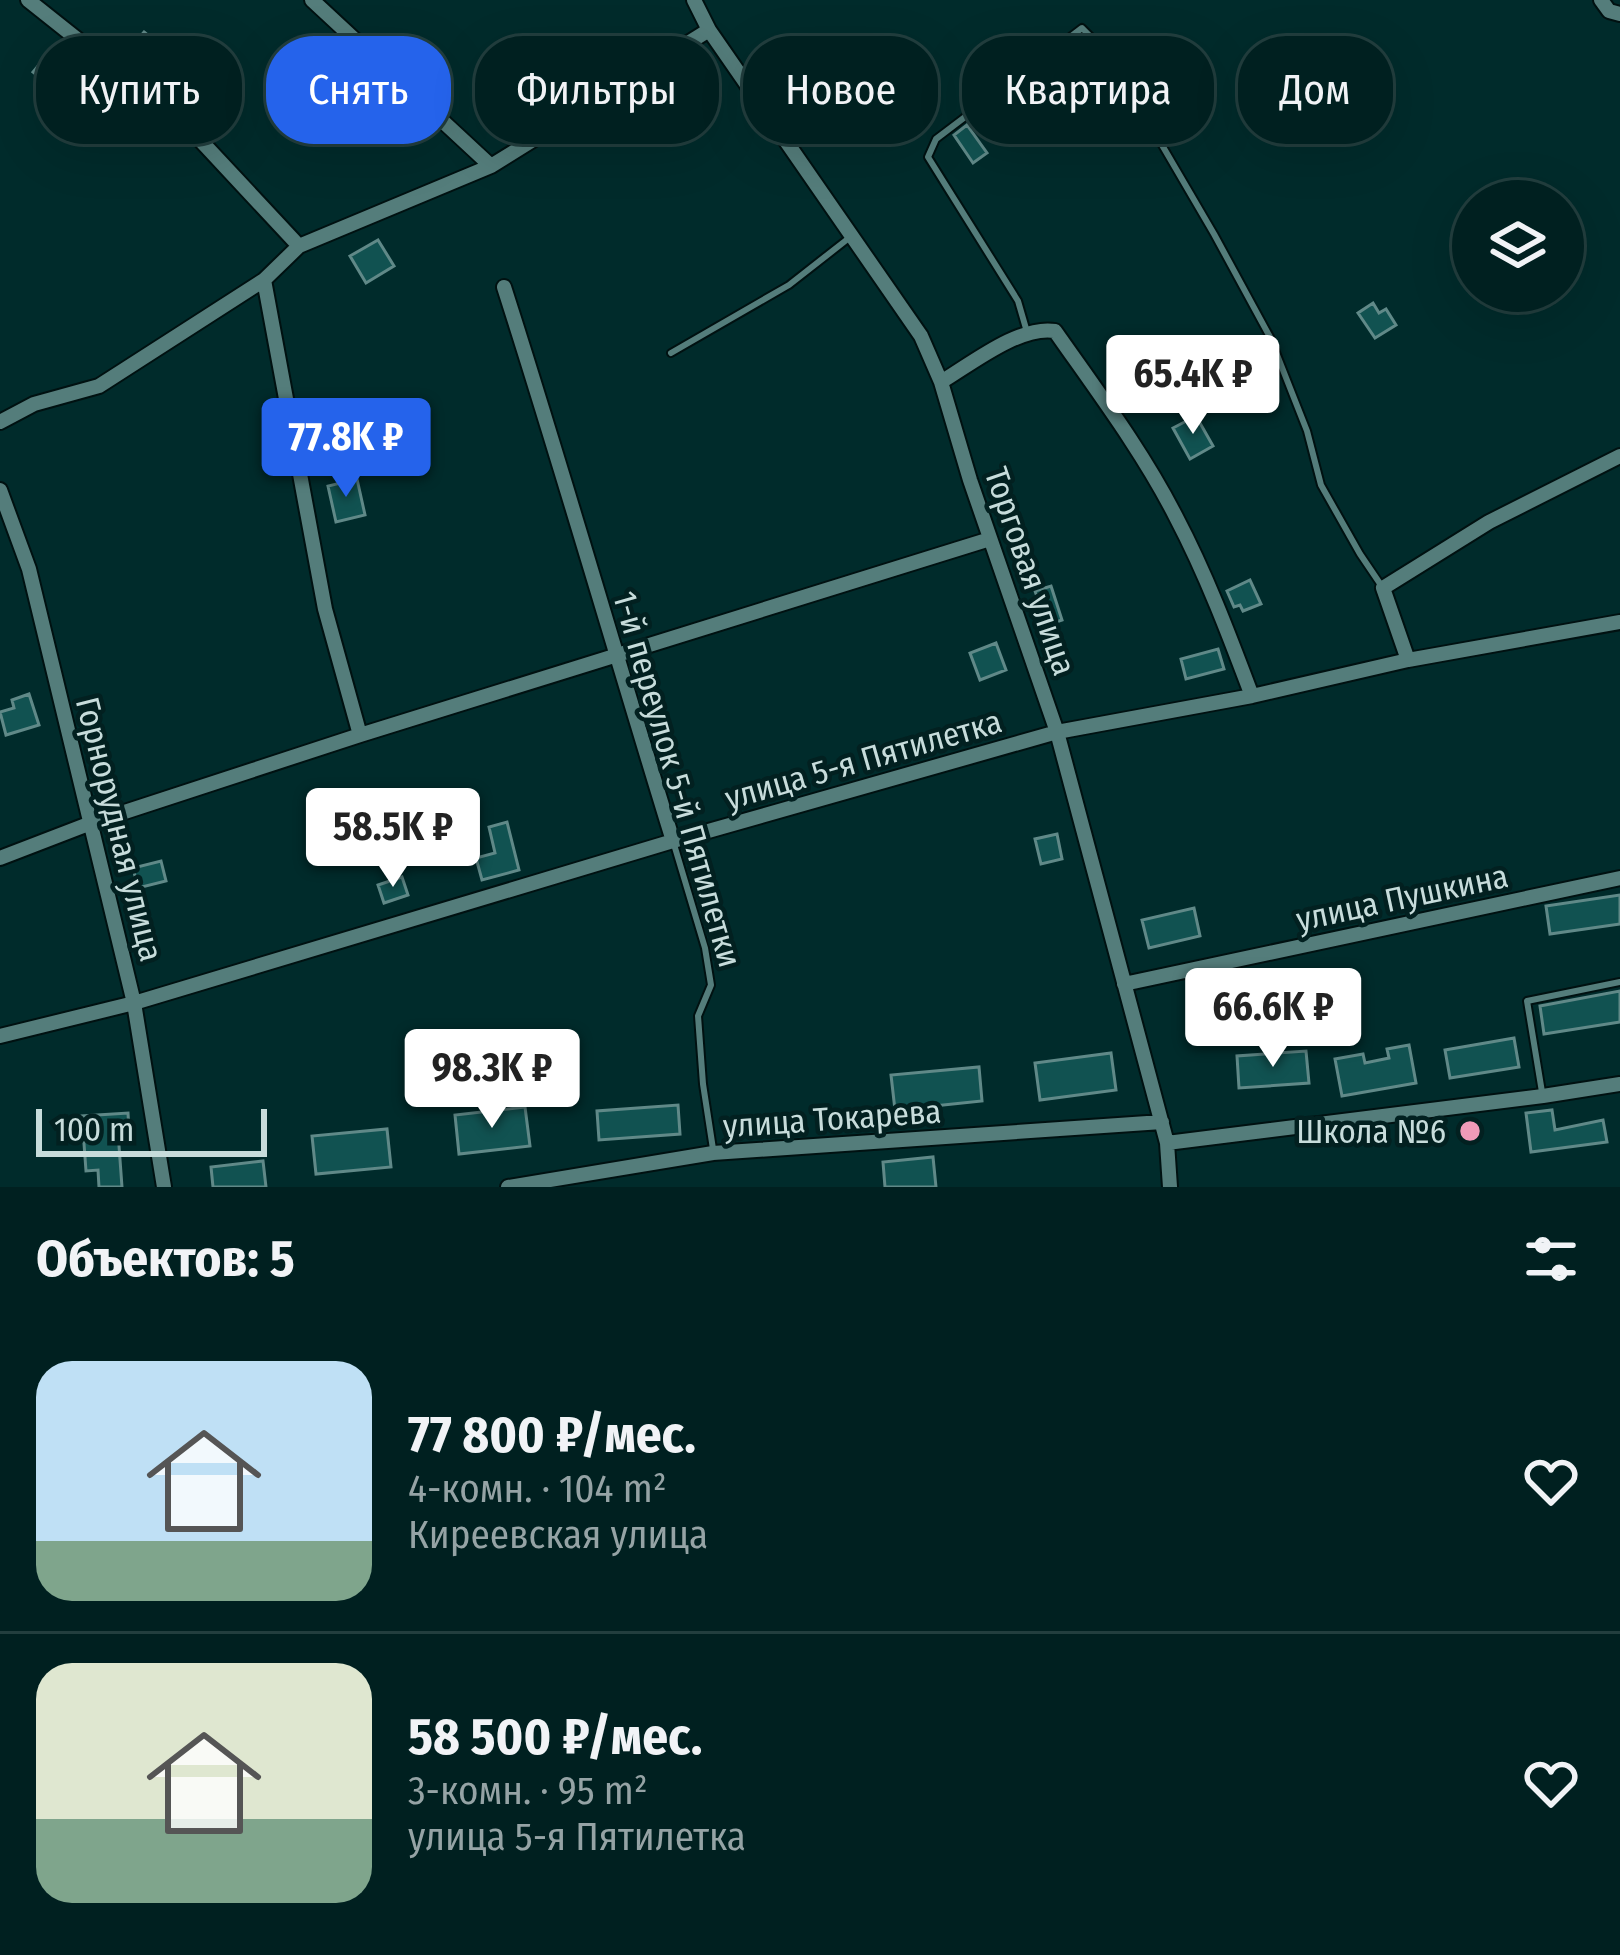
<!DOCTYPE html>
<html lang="ru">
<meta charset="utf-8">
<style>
body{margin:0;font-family:"Fira Sans Condensed",sans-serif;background:#0e2d2d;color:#f1f3f6;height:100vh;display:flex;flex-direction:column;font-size:45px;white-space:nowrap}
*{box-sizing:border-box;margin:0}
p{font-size:39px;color:#95a3a5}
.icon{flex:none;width:66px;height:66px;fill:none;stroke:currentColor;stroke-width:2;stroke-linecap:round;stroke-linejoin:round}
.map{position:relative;height:1187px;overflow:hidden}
.details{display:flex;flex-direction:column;background:#002020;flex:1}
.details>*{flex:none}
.guide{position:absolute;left:36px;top:36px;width:1548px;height:108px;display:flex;gap:24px}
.controls{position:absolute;left:1452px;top:180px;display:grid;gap:24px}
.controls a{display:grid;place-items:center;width:132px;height:132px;border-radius:50%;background:#002020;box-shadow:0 12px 48px #0002,0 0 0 3px #223e3e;font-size:60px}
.scale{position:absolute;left:36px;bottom:30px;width:231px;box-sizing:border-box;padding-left:12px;border:6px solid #c7dcdb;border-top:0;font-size:33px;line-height:42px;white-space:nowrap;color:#c7dcdb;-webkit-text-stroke:9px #022020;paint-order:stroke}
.price{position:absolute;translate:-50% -102px;padding:0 27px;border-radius:12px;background:#fff;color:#222;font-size:39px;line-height:78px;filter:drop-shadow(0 3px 6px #0008)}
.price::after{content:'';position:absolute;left:50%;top:72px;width:36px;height:27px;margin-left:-18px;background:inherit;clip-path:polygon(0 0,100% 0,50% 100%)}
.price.selected{background:#2563eb;color:#fff}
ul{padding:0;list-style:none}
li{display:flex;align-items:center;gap:36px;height:300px;padding:0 36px}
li+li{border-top:3px solid #223e3e}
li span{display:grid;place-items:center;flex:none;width:336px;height:240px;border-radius:36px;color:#555}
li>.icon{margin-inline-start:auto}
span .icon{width:144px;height:144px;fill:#fffc;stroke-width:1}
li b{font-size:51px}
h2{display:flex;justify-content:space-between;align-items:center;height:144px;padding:0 36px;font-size:51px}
.tag{padding:0 42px;border-radius:48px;background:#002020;box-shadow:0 12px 48px #0002,0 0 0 3px #223e3e;font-size:42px;line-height:108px}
.tag.selected{background:#2563eb;color:#fff}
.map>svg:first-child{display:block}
.building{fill:#115251;stroke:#608988;stroke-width:3}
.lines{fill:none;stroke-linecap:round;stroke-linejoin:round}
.lane-casing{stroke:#011;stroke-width:10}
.street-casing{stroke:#011;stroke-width:18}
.lane{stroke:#547d7b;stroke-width:6}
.street{stroke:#547d7b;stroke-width:14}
.poi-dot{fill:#ef9ab8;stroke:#022020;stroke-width:4.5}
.labels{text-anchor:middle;stroke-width:9;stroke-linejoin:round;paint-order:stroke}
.street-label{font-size:33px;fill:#c7dcdb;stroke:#022020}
.poi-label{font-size:33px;fill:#c7dcdb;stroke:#022020;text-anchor:end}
</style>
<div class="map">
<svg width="1620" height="1187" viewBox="0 0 1620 1187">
<rect width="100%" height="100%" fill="#002b2b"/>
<path class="building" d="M 144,32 L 168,52 L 155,67 L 131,47 Z
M 48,54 L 68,70 L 53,88 L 33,72 Z
M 967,125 L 987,153 L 973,163 L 954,135 Z
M 378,240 L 394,266 L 366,283 L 350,256 Z
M 1373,303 L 1379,313 L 1386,309 L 1396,325 L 1375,338 L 1358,313 Z
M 1196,416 L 1213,446 L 1190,459 L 1173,428 Z
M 357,479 L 365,515 L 336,522 L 328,486 Z
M 1250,580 L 1261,604 L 1243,611 L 1240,605 L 1234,607 L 1227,591 Z
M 1051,586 L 1062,620 L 1047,625 L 1035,591 Z
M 996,643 L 1006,670 L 980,680 L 970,653 Z
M 1218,649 L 1224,669 L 1186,679 L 1181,659 Z
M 29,694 L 39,725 L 6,735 L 0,712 L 14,708 L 12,700 Z
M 507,822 L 519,870 L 482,880 L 476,858 L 495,853 L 489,827 Z
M 1057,834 L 1062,859 L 1041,864 L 1035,839 Z
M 161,861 L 166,881 L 138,888 L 133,868 Z
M 402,877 L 408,895 L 384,903 L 378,885 Z
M 1620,895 L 1620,924 L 1550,934 L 1546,906 Z
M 1194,908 L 1200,936 L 1149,948 L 1142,920 Z
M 1620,991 L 1620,1022 L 1544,1034 L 1540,1006 Z
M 1514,1038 L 1519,1067 L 1450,1078 L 1445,1050 Z
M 1409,1045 L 1416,1083 L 1342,1096 L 1335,1059 L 1363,1054 L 1365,1063 L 1389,1058 L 1387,1049 Z
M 1306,1051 L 1309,1083 L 1239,1088 L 1237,1056 Z
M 1111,1053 L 1116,1090 L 1040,1100 L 1035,1063 Z
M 979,1067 L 982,1101 L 895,1110 L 891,1075 Z
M 678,1105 L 680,1134 L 599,1140 L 597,1111 Z
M 525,1107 L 530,1146 L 459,1154 L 455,1115 Z
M 1552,1110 L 1555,1130 L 1603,1120 L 1607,1142 L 1531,1152 L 1526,1113 Z
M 128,1113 L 129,1131 L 118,1132 L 122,1187 L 99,1187 L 98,1170 L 86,1171 L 82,1116 Z
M 387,1129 L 391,1167 L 316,1174 L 312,1136 Z
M 933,1157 L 936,1187 L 885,1187 L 883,1162 Z
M 263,1161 L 266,1187 L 213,1187 L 211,1167 Z"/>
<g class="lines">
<defs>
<path id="lane" d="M 1027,332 L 1018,301 L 928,157 L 936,139 L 1082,28 L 1110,56 L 1214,234 L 1270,337 L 1307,431 L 1321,485 L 1360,554 L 1383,588
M 671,353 L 789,285 L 849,238
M 673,841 L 705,948 L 711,985 L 698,1016 L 703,1084 L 713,1149
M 1542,1092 L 1527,1001 L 1620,982"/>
<path id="street" d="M 28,0 L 189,128 L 299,246
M 312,0 L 491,166
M 694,0 L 709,30 L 921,336 L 941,382 L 970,480 L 1057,732 L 1167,1143 L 1170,1187
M 1601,0 L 1609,11 L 1620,14
M 264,280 L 325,609 L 360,735
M 504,287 C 563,471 616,656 673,841
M 941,382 C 971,364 1020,325 1055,331 C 1097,391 1143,452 1176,517 C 1206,574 1229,635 1252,696
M 0,422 L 34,404 L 99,386 L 264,280 L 299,246 L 491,166 L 709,30
M 0,490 L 29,569 L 134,1003 L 164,1187
M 1408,660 L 1383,588 L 1489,522 L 1620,456
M 0,858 L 91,823 L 360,735 L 990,539
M 1124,984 L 1620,878
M 0,1036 L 134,1003 L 673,841 L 1057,732 L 1252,696 L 1408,660 L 1620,622
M 1167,1143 L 1543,1096 L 1620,1084
M 508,1187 L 713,1153 L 1162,1122"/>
</defs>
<use href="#lane" class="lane-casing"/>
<use href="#street" class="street-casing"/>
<use href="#lane" class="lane"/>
<use href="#street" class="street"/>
</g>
<circle class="poi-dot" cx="1470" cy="1131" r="12"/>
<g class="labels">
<g class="street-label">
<text transform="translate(1031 571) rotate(71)" y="12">Торговая улица</text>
<text transform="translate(863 759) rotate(-16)" y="12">улица 5-я Пятилетка</text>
<text transform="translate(678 779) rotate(74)" y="12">1-й переулок 5-й Пятилетки</text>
<text transform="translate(120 829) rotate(76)" y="12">Горнорудная улица</text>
<text transform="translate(1402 897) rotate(-12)" y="12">улица Пушкина</text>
<text transform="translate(832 1118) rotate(-4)" y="12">улица Токарева</text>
</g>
<g class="poi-label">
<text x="1446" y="1143">Школа №6</text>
</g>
</g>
</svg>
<div class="controls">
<a><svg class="icon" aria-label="layers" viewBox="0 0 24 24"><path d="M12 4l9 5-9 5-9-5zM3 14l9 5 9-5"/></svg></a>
</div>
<div class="scale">100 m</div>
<b class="price" style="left:1193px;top:437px">65.4K ₽</b>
<b class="price selected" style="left:346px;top:500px">77.8K ₽</b>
<b class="price" style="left:393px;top:890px">58.5K ₽</b>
<b class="price" style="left:1273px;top:1070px">66.6K ₽</b>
<b class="price" style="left:492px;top:1131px">98.3K ₽</b>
<div class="guide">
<a class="tag">Купить</a>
<a class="tag selected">Снять</a>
<a class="tag">Фильтры</a>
<a class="tag">Новое</a>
<a class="tag">Квартира</a>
<a class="tag">Дом</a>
</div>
</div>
<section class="details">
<h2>Объектов: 5<svg class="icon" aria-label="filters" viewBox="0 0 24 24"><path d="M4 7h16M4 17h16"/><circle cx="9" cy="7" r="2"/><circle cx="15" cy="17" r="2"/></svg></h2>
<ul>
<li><span style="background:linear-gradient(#bfe0f5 75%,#7fa58c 0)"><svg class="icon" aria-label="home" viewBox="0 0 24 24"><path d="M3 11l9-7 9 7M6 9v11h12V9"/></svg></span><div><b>77 800 ₽/мес.</b><p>4-комн. · 104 m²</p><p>Киреевская улица</p></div><svg class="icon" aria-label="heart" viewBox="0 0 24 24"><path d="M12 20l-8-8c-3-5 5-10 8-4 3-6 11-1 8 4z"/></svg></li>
<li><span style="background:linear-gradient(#dfe7d0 65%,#7fa58c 0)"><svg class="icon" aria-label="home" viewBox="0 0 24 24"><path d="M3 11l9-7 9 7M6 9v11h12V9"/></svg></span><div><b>58 500 ₽/мес.</b><p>3-комн. · 95 m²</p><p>улица 5-я Пятилетка</p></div><svg class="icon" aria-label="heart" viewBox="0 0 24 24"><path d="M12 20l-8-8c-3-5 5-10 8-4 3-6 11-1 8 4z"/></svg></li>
</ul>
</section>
